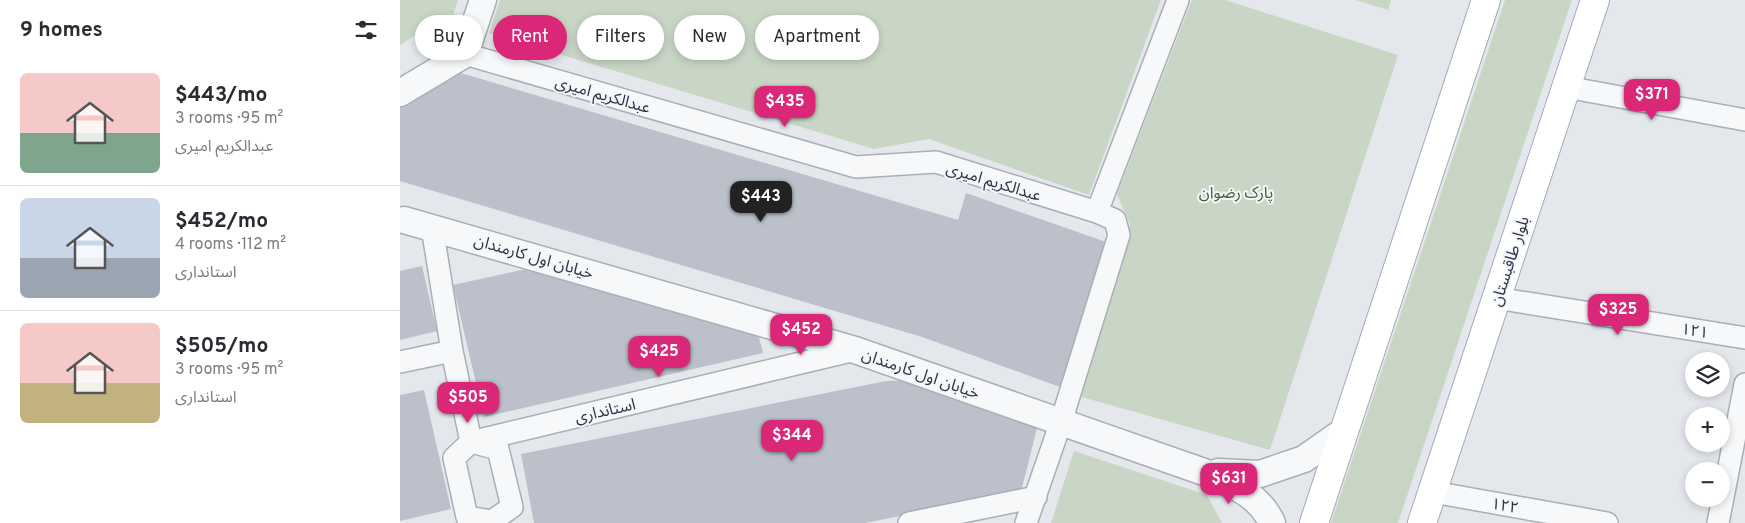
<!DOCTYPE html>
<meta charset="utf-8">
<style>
body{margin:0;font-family:Overpass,"Noto Sans Arabic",sans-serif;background:#f2f2f3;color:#2b2b33;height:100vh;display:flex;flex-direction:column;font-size:19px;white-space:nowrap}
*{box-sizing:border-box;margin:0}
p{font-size:16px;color:#7c7c81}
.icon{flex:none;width:28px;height:28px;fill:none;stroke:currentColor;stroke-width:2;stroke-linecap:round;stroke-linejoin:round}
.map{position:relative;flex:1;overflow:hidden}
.panel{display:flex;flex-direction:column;background:#fff;width:400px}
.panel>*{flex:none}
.hud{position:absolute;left:15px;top:15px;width:475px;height:45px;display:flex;gap:10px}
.controls{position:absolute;left:1285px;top:352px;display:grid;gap:10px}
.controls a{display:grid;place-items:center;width:45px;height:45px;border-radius:50%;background:#fff;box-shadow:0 2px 8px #0003;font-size:25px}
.price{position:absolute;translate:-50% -42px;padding:0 11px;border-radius:10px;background:#db2777;color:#fff;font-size:16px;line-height:32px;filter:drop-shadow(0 1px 2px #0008)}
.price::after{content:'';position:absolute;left:50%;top:30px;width:15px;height:11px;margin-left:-8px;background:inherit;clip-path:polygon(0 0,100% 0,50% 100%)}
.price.active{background:#222;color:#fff}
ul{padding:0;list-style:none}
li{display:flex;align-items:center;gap:15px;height:125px;padding:0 20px}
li+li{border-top:1px solid #e1e1e2}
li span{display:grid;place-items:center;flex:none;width:140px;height:100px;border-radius:8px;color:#555}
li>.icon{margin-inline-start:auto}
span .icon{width:60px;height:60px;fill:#fffc;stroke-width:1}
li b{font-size:21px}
h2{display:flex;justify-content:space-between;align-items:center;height:60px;padding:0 20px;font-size:21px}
.pill{padding:0 18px;border-radius:22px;background:#fff;box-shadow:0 2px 8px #0003;font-size:18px;line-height:45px}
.pill.active{background:#db2777;color:#fff}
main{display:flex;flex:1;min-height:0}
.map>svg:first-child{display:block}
.green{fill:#c9d6c5}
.building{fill:#bbc0ca}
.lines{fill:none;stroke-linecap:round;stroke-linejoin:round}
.minor-casing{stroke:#a9aeb7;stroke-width:24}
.tertiary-casing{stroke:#a9aeb7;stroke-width:29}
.primary-casing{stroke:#a3abb8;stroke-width:30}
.minor{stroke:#f7f8fa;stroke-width:21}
.tertiary{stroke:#f7f8fa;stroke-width:26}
.primary{stroke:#fff;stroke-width:28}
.labels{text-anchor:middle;stroke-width:4;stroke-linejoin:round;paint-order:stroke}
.street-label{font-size:16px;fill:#2b3445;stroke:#f4f6f9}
.park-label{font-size:16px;fill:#3f6138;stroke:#f4f6f9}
</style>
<main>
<section class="panel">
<h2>9 homes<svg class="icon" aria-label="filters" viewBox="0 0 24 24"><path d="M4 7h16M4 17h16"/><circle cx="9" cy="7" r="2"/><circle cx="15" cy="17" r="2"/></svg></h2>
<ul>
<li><span style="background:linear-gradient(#f6c9c9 60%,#7fa58c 0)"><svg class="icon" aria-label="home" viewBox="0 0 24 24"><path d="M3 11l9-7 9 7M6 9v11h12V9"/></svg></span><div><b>$443/mo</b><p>3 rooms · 95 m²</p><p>عبدالکریم امیری</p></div></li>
<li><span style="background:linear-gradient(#c9d6e8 60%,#9aa5b1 0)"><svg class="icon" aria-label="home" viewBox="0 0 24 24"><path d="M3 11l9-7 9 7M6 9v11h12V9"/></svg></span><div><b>$452/mo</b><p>4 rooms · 112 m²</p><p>استانداری</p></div></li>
<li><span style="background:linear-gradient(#f6c9c9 60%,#c2b280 0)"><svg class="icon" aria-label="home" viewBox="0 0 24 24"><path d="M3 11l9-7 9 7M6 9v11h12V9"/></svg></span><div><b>$505/mo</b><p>3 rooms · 95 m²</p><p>استانداری</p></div></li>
</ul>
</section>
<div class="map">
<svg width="1345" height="523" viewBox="0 0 1345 523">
<rect width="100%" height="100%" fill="#e4e7ec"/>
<path class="green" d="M 0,0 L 58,0 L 51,22 L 25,29 L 0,45 Z
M 100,0 L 761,0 L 689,195 L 529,139 L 474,149 L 89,33 Z
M 792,0 L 825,0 L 998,55 L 870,450 L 678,396 L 730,225 L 717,194 Z
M 956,0 L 991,0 L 988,10 Z
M 1105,0 L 1172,0 L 998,523 L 931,523 Z
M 674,451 L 807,495 L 822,523 L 651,523 Z"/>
<path class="building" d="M 47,69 L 558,220 L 566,193 L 709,243 L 660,387 L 522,337 L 0,181 L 0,108 Z
M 22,266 L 37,331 L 0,340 L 0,271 Z
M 126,269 L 166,275 L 358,334 L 363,353 L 84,417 L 53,285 Z
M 524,380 L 638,424 L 621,492 L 465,523 L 134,523 L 121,454 L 486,381 Z
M 24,390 L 51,509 L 0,521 L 0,395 Z"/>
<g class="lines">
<defs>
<path id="minor" d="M 65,54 L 456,167 L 536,162 L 697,212 L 715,220 L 719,235 L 661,422 L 626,523
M 1166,87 L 1345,120
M 697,212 L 778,0
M 32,227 L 52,351 L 71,442 L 455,350
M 1096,298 L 1345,338
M 0,362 L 52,351
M 1033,492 L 1207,523
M 81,523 L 92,521 L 112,507 L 98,449 L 71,442 L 54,458 L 67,517 L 92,521
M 509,523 L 636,497
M 1318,523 L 1345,384"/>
<path id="tertiary" d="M 0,93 L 65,54 L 83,0
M 4,220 L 455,350 L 804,472 C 831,484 859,494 872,523
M 818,472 L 860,474 L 904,459 L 944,431"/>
<path id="primary" d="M 914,523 L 1086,0
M 1022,523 L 1195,0"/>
</defs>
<use href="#minor" class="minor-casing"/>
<use href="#tertiary" class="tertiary-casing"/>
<use href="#primary" class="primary-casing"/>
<use href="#minor" class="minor"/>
<use href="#tertiary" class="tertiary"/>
<use href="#primary" class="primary"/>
</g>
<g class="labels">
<g class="street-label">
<text transform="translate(203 94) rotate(16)" y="6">عبدالکریم امیری</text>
<text transform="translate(594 181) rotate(17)" y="6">عبدالکریم امیری</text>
<text transform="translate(134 256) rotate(16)" y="6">خیابان اول کارمندان</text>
<text transform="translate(1109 261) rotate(-72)" y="6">بلوار طاقبستان</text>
<text transform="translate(1295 330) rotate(9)" y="6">۱۲۱</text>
<text transform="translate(521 373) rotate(19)" y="6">خیابان اول کارمندان</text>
<text transform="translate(205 410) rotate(-13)" y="6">استانداری</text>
<text transform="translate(1105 505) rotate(10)" y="6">۱۲۲</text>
</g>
<g class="park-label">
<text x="836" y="198">پارک رضوان</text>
</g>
</g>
</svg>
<div class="controls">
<a><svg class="icon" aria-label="layers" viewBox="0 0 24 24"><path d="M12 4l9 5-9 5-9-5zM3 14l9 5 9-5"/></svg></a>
<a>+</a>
<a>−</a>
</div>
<b class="price" style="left:1252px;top:121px">$371</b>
<b class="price" style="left:385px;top:128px">$435</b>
<b class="price active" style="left:361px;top:223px">$443</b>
<b class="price" style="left:1218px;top:336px">$325</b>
<b class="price" style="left:401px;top:356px">$452</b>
<b class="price" style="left:259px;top:378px">$425</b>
<b class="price" style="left:68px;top:424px">$505</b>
<b class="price" style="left:392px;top:462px">$344</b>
<b class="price" style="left:829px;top:505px">$631</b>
<div class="hud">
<a class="pill">Buy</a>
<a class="pill active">Rent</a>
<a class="pill">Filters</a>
<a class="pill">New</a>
<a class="pill">Apartment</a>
</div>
</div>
</main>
